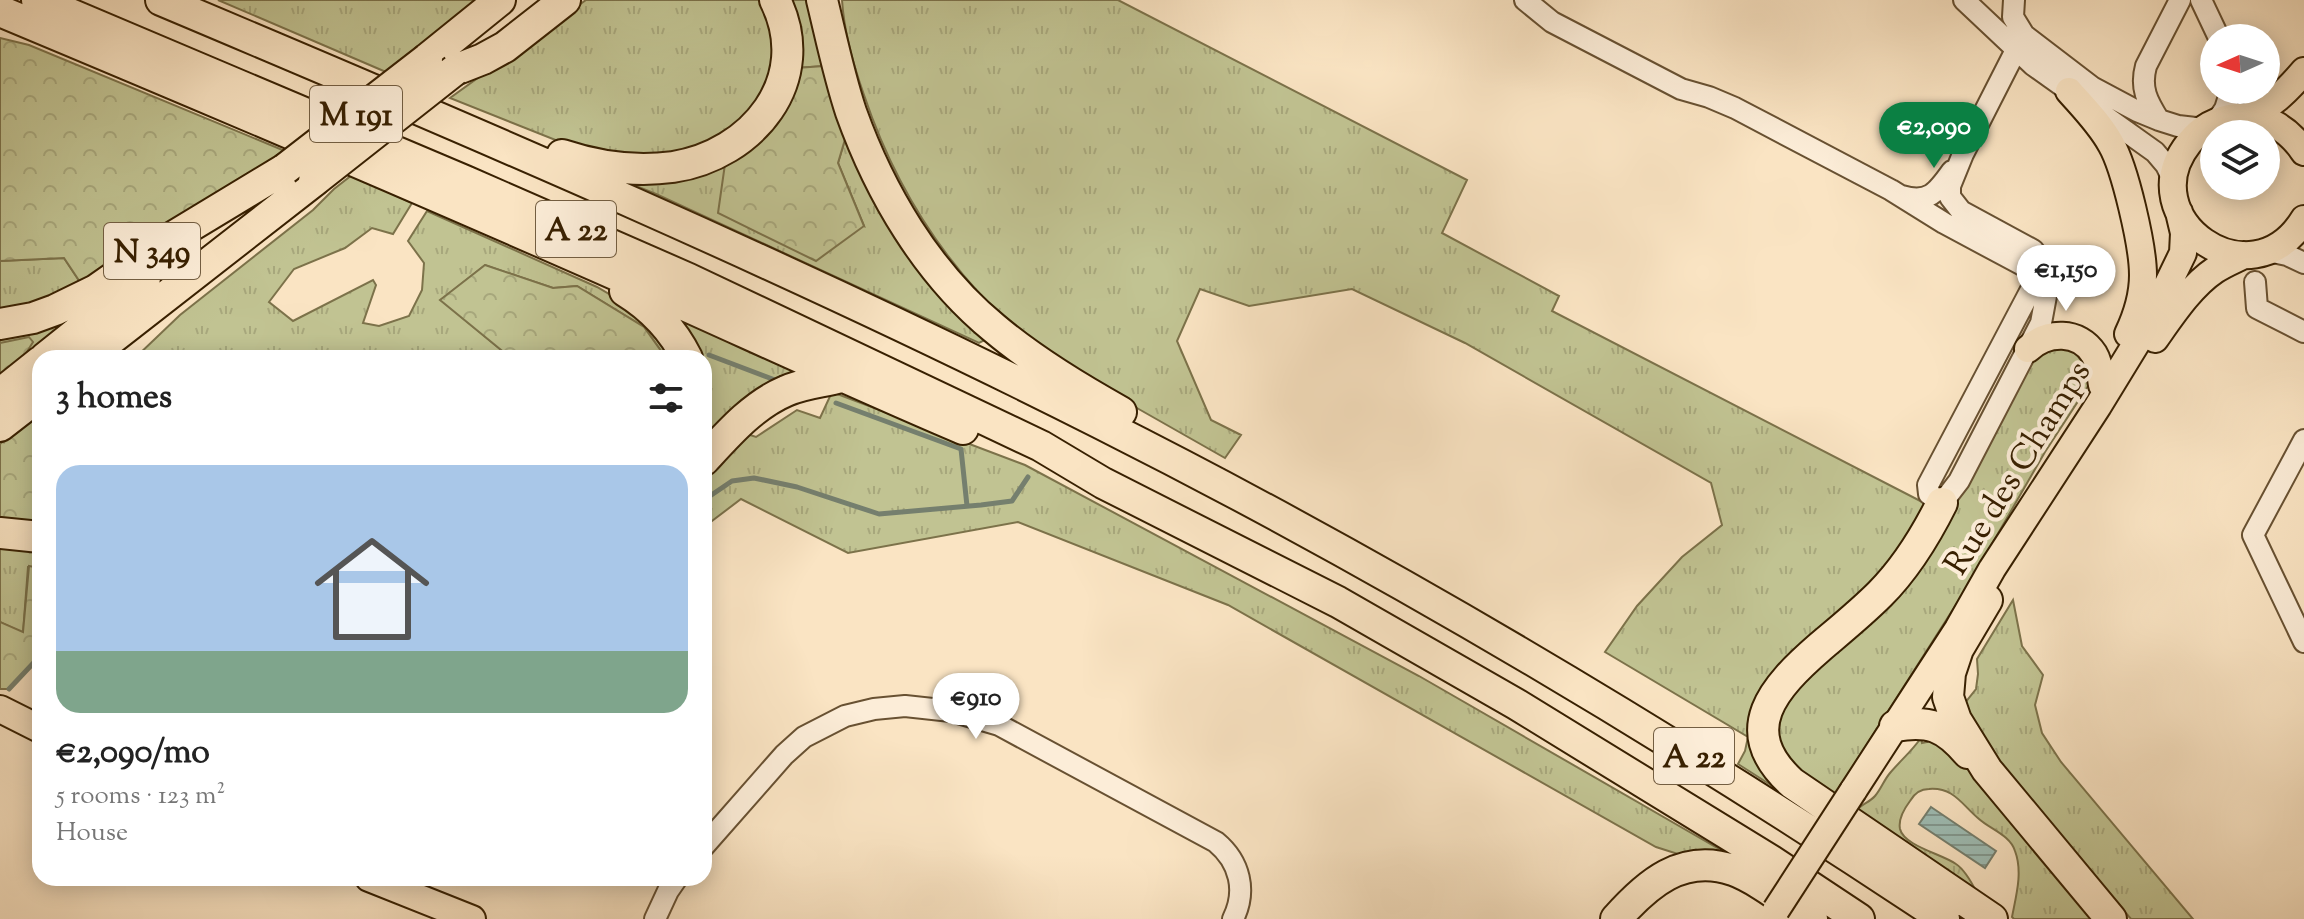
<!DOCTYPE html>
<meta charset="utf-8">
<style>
body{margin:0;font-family:"Sorts Mill Goudy",serif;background:#f6f6f6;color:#222;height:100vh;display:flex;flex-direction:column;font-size:30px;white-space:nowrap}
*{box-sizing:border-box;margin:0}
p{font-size:26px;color:#767676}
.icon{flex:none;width:44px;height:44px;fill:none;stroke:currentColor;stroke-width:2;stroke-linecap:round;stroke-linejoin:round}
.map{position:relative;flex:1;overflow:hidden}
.details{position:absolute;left:32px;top:350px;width:680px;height:536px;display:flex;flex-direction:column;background:#fff;border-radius:24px;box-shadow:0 4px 20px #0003}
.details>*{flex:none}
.needle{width:52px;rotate:267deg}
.fabs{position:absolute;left:2200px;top:24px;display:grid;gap:16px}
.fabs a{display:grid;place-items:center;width:80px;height:80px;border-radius:50%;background:#fff;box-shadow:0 4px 20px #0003;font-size:40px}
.price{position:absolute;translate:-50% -68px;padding:0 18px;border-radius:28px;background:#fff;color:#222;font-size:26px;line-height:52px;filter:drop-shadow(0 2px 4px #0008)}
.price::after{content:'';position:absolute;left:50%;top:48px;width:24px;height:18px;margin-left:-12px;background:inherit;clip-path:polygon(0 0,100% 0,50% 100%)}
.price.selected{background:#0b8043;color:#fff}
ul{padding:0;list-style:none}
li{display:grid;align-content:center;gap:16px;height:424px;padding:0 24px}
li span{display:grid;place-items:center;height:248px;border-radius:24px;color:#555}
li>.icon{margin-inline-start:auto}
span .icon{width:144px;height:144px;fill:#fffc;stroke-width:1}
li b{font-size:34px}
h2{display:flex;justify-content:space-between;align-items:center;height:96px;padding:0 24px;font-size:34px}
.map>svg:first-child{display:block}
.grass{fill:url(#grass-tufts);stroke:#7c724a;stroke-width:2}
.forest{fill:url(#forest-crowns);stroke:#7c724a;stroke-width:2}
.water{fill:url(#water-rules);stroke:#757f6e;stroke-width:2}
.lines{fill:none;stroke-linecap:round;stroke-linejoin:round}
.stream{stroke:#757f6e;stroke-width:5}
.minor-casing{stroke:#685132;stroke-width:24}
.major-casing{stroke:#382001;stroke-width:30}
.highway-casing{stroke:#382001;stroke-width:34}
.minor{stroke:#fcedd8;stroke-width:20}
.major{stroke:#fae4c3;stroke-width:26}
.highway{stroke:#fae4c3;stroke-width:30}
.major-bridge-casing{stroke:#382001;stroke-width:30;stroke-linecap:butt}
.highway-bridge-casing{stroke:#382001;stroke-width:34;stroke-linecap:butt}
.major-bridge{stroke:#fae4c3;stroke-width:26}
.highway-bridge{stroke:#fae4c3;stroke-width:30}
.labels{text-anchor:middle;stroke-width:8;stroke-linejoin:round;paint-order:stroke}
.shield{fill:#fcedd8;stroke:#735e42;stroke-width:2}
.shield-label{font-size:32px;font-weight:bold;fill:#382001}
.street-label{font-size:34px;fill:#382001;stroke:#fcedd8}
</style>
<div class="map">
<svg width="2304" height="919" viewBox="0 0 2304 919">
<defs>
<pattern id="grass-tufts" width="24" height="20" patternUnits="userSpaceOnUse" patternTransform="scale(2)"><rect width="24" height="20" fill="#c1c392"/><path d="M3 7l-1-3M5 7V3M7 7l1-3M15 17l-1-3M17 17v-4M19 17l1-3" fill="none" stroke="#a7a77c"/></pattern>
<pattern id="forest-crowns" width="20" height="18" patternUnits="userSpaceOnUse" patternTransform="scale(2)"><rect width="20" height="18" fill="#c1c392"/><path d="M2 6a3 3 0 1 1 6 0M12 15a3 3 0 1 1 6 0" fill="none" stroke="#a7a77c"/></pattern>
<pattern id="water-rules" width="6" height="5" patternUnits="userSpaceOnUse" patternTransform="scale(2)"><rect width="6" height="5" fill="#9ebeb6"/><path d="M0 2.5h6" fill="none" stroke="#829a92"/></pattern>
</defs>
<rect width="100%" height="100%" fill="#fae4c3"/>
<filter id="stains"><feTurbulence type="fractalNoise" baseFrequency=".0025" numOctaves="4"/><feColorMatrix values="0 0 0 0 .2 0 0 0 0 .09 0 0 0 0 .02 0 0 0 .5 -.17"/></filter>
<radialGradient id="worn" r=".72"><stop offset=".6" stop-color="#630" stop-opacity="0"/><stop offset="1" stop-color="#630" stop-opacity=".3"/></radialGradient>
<path class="grass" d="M 218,0 L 478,0 L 386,72 Z
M 586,0 L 759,0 L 768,15 L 774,34 L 771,78 L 739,128 L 677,154 L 642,157 L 563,143 L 450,98 Z
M 785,0 L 812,0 L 824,66 L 796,68 Z
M 842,0 L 1118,0 L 1467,180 L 1442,233 L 1559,296 L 1552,311 L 1932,507 L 1899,560 L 1762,696 L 1788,796 L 1738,764 L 1745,751 L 1748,737 L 1605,652 L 1637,606 L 1682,557 L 1722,525 L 1711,483 L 1465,343 L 1352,289 L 1249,306 L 1200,289 L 1177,341 L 1211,420 L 1241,435 L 1225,458 C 1188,437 1151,416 1114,395 C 1085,378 1053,361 1027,339 C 950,274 896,190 864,95 C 853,64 844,32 842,0 Z
M 846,136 L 989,338 L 979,343 L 656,194 L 621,180 L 726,157 L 864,226 L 838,163 Z
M 352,175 L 412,203 L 393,234 L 372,228 L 345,248 L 294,269 L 269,302 L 293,321 L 373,280 L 376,285 L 363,323 L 379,326 L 409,316 L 422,290 L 424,263 L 408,241 L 427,211 L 597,287 L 631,307 L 674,358 L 666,358 L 644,327 L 577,286 L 553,288 L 485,265 L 441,300 L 511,358 L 135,358 L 180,315 L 313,210 L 334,189 Z
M 64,258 L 82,285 L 46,300 L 0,311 L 0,261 Z
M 672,314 L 805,367 L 704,449 L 704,358 L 699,358 Z
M 67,317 L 69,321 L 25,355 L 0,343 L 0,334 Z
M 2061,344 L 2082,357 L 2087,368 L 2088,386 L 2045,452 L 1966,589 L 1834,796 L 1806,780 L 1780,745 L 1777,723 L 1786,698 L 1949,515 L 2037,350 Z
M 832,392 L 1025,465 L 1419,676 L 1719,849 L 1714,856 L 1681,855 L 1656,847 L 1228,605 L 1018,522 L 848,553 L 741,499 L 704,527 L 704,500 L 711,494 L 704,483 L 704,479 L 747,434 L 756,437 L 797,410 L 820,418 Z
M 0,546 L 40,550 L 40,568 L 28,567 L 23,633 L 0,622 Z
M 2013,600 L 2022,646 L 2043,675 L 2035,705 L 2042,733 L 2061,762 L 2193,919 L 2131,919 L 1976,739 L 1961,708 L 1976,689 L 1978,674 L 1977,659 Z
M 1925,733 L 1957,751 L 2096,919 L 2014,919 L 2012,917 C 2016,896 2023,872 2015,851 C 2010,835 1990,829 1979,819 C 1962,805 1954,787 1929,789 C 1921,789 1914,794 1910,801 C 1904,809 1898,819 1900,829 C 1904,846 1942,854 1956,864 C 1965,870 1972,883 1977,893 L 1875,825 L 1874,820 L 1855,812 C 1861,804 1869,803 1875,796 C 1881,789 1884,780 1890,773 C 1901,760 1911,752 1921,738 L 1922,743 L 1927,742 Z"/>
<path class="forest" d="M 0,38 L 29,45 L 285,151 L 82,285 L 64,258 L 0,261 Z
M 824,66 L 846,136 L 838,163 L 864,226 L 816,261 L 718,213 L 726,157 L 796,68 Z
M 485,265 L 553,288 L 577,286 L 644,327 L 666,358 L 511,358 L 440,300 Z
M 29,337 L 33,342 L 25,355 L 0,376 L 0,343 Z
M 40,412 L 40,529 L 0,525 L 0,444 Z
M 29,566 L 40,568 L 40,656 L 9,689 L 0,689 L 0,622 L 23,632 Z"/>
<path class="water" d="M 1931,807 L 1996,851 L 1985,868 L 1919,824 Z"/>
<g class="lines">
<path class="stream" d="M 709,355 L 775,380
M 836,403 L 961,449 L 967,506
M 704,500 L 732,481 L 754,478 L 797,487 L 879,514 L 981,505 L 1012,501 L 1028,477
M 9,689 L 40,656"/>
<defs>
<path id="minor" d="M 1525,0 L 1552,22 L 1681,89 L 1709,97 L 1735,108 L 1891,190 L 1944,223 L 2030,269 L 2037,275 L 2046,296 L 2041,323 L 1959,481 L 1942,503 L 1929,494 L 1928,485 L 2034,284 C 2039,272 2042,260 2033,250 L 1961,211 L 1950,197 L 1950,186 L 1963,154 L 2016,50
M 1964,0 L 2033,65 L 2155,152 L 2166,165 L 2174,182
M 2014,0 L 2013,17 L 2024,35 L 2092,87 L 2137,111 L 2159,120 L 2178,126 L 2204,129
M 2201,0 L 2219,38
M 2159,120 C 2147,101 2140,88 2146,66 L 2180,0
M 2216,122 L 2225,109 L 2231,90
M 1902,196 C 1929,204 1937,192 1952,171
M 2268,251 L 2287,255 L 2304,263
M 2255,282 L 2257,308 L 2304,332
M 2304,440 L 2253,535 L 2304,642
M 704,846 L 784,755 L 804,737 L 845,716 L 874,709 L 905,706 L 951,711 L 999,725 L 1216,842 C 1240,862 1247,891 1233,919
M 655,919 L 668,891 L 677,878"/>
<path id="major" d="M 2069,91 C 2084,108 2100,124 2111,144 C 2125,168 2143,246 2143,275 C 2143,295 2137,315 2128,334
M 2246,117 C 2271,107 2287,91 2304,71
M 2304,152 C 2289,129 2265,114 2237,117 C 2218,119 2201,128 2189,143 C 2129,218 2251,306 2304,219
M 2155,339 C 2172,315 2191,286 2215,270 C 2224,264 2234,260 2244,255
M 2028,349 C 2047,331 2079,330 2094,354 C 2100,364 2100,374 2102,385
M 0,709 L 40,729
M 1853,791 L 1958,629 L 1992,569 L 2098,406 L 2150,321 L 2183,253 L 2184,233 L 2179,212
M 369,878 L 472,919"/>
<path id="highway" d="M 37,0 L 465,181 L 689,279 L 1041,446 L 1103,483 L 1338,602 L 1516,704 L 1770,860 L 1859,919
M 161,0 C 477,133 793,268 1100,423 C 1392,570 1672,738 1944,919
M 822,0 C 831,37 839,76 851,112 C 880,193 927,273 994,328 C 1033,361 1076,387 1121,412
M 0,11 C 218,102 436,195 653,291 C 756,337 859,385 963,429
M 427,59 L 500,0
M 455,70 L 483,59 L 505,47 L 565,0
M 562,155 C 598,167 636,172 673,167 C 752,155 815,80 775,0
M 625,291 C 651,307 673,330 687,358
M 0,324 L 33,318 L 55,310 L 96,290 L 166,241 L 285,169
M 45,358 L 145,278
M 87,358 L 314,181
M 0,394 L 40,362
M 0,426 L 40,395
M 704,460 C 728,434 753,405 786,391 C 803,383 823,382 841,377
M 1942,503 C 1926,535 1906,568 1880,594 C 1861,613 1840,630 1820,647 C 1774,687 1734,730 1792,783 L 1992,919
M 0,533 L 40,537
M 1987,600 L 1958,649 L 1950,673 L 1948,697 L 1956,720 L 1987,770 L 2111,919
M 1895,726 C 1929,720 1945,726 1968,753
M 1616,919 C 1647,884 1682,853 1733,870 C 1758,879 1789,904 1812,919"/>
</defs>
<use href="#minor" class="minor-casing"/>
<use href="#major" class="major-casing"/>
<use href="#highway" class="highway-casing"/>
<use href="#minor" class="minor"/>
<use href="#major" class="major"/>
<use href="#highway" class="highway"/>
<defs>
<path id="major-bridge" d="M 1776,910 L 1853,791"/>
<path id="highway-bridge" d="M 285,169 L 427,59
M 314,181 L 455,70"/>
</defs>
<use href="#major-bridge" class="major-bridge-casing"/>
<use href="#highway-bridge" class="highway-bridge-casing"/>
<use href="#major-bridge" class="major-bridge"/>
<use href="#highway-bridge" class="highway-bridge"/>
</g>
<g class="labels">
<g class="shield">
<rect x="310" y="86" width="92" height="56" rx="6"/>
<rect x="536" y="201" width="80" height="56" rx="6"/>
<rect x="104" y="223" width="96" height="56" rx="6"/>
<rect x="1654" y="728" width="80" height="56" rx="6"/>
</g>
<g class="shield-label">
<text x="356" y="125">M 191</text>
<text x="576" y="240">A 22</text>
<text x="152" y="262">N 349</text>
<text x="1694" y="767">A 22</text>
</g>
<g class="street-label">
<text transform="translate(2016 467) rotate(-58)" y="12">Rue des Champs</text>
</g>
</g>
<rect width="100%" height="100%" filter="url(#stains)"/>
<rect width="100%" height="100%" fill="url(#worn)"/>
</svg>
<div class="fabs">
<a><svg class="needle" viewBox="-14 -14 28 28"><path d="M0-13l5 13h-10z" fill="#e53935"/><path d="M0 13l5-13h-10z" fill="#767676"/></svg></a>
<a><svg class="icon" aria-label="layers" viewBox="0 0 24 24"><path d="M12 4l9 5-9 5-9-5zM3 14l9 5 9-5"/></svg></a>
</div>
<b class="price selected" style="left:1934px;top:170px">€2,090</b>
<b class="price" style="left:2066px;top:313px">€1,150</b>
<b class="price" style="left:976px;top:741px">€910</b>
<section class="details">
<h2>3 homes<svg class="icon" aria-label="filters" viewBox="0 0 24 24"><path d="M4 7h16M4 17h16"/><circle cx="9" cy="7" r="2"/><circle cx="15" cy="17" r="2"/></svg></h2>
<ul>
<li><span style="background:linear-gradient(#a9c7e8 75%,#7fa58c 0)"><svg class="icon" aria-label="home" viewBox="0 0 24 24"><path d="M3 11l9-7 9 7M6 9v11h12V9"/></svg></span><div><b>€2,090/mo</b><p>5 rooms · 123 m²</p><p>House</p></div></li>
</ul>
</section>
</div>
